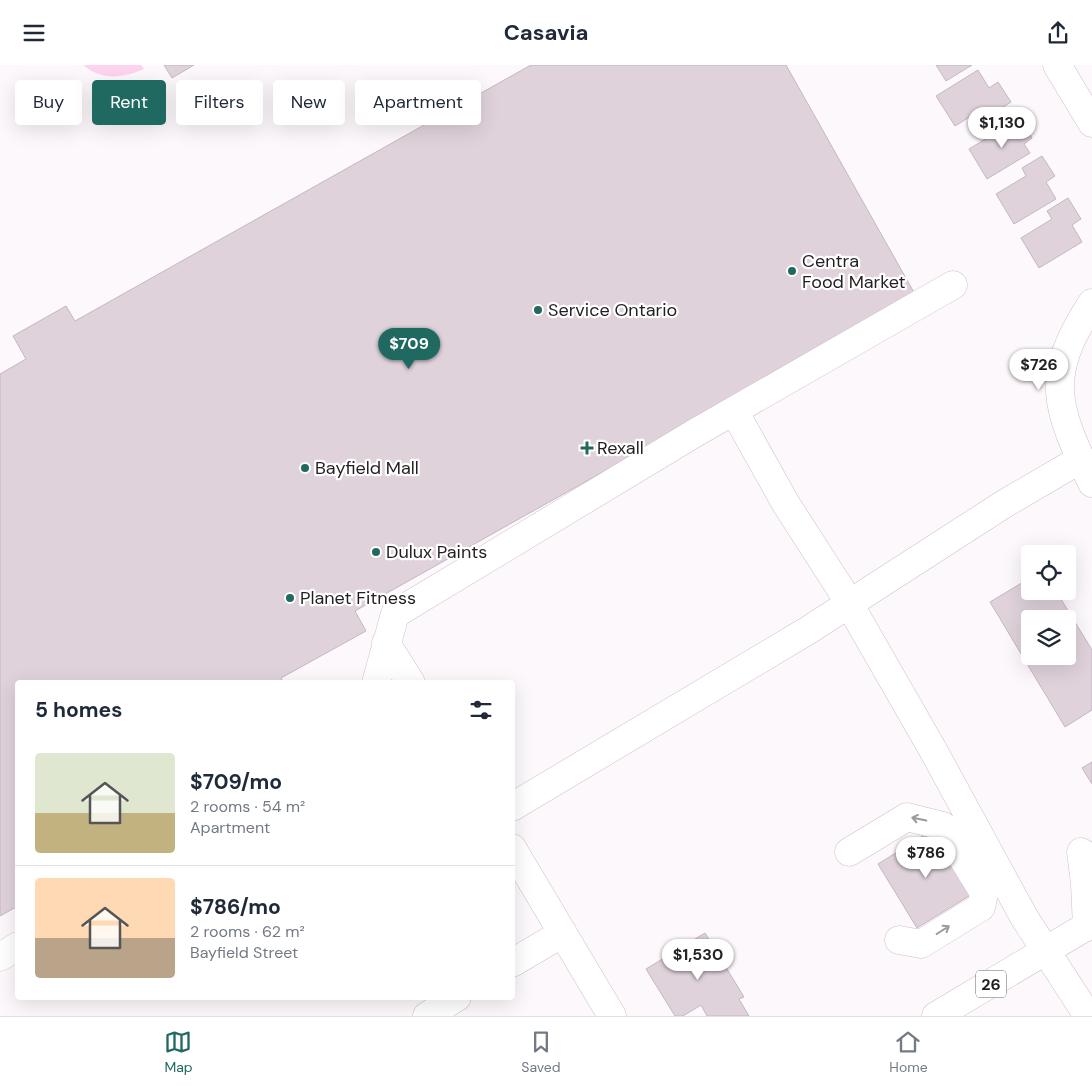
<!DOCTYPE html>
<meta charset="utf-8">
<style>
body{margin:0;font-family:"DM Sans",sans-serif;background:#f6f6f7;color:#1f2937;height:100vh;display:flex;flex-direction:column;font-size:19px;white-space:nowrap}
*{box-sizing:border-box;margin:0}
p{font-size:16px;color:#747a83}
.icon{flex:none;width:28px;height:28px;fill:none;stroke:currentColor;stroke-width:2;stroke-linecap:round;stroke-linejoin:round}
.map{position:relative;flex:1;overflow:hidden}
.drawer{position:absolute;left:15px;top:615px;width:500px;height:320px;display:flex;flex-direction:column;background:#fff;border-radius:5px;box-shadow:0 5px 20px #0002}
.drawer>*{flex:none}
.hud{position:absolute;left:15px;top:15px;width:500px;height:45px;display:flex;gap:10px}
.buttons{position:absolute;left:1021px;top:480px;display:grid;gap:10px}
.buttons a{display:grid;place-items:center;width:55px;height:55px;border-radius:5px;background:#fff;box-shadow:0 5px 20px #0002;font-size:25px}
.price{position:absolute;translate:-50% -42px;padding:0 11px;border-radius:18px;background:#fff;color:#222;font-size:16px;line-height:32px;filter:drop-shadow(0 1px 2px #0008)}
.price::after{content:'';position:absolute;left:50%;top:30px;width:15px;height:11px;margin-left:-8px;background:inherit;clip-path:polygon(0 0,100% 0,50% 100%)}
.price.selected{background:#206961;color:#fff}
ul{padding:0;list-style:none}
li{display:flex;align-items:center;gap:15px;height:125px;padding:0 20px}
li+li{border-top:1px solid #e0e1e3}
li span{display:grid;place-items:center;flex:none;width:140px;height:100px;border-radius:5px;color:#555}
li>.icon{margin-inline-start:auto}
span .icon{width:60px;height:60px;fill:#fffc;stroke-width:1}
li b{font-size:21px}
h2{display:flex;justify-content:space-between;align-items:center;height:60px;padding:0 20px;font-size:21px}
.tag{padding:0 18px;border-radius:5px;background:#fff;box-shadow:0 5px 20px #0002;font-size:18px;line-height:45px}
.tag.selected{background:#206961;color:#fff}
header{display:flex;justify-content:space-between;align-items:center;height:65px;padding:0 20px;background:#fff;font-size:22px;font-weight:700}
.dock{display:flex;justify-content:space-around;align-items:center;height:70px;border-top:1px solid #e0e1e3;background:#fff;font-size:14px;color:#747a83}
.dock a{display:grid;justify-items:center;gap:2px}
.dock .selected{color:#206961}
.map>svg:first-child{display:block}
.green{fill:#fed3f0}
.building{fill:#dfd2db;stroke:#c4b7c0;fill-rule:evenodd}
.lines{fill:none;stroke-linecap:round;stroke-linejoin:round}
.minor-casing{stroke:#cdc0c9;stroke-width:29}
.major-casing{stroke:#cdc0c9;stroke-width:29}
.minor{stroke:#fff;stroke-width:28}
.major{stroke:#fff;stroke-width:28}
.oneway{stroke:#9c9a9b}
.poi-dot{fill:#206961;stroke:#fff;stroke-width:2}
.labels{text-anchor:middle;stroke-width:4.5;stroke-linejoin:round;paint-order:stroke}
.shield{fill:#fff;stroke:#656264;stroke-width:1}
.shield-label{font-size:16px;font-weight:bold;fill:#231e21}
.poi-label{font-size:18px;fill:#231e21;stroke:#fff;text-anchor:start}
</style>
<header><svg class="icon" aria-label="menu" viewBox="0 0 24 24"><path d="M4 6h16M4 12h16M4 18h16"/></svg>Casavia<svg class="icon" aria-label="share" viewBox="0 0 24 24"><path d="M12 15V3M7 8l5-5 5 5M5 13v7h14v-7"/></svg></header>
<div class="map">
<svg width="1092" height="951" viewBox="0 0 1092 951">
<rect width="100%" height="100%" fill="#fdf8fc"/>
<path class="green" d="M 83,0 L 141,0 L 144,4 C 123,13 102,16 83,0 Z"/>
<path class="building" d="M 164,0 L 194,0 L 172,13 Z
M 531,0 L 786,0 L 916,231 L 355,546 L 366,566 L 281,613 L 284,618 L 18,618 L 18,841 L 0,851 L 0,309 L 26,294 L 13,271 L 66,241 L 75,256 Z
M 936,0 L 972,0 L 946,16 Z
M 978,5 L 989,23 L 998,17 L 1011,37 L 989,51 L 984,43 L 955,61 L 936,31 Z
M 1020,53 L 1032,73 L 1024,79 L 1030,88 L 987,114 L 969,84 Z
M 1042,91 L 1055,111 L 1046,117 L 1056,134 L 1014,159 L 996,129 L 1026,111 L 1022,103 Z
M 1068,133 L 1081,154 L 1072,160 L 1082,177 L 1039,203 L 1021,173 L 1052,154 L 1047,146 Z
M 1030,513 L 1030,526 L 1056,526 L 1092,585 L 1092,645 L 1065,662 L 990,537 ZM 1030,554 L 1068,554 L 1068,591 L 1030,591 Z
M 1092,697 L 1092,719 L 1082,703 Z
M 934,764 L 974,828 L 917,863 L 878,799 Z
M 705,868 L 744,932 L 739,934 L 749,951 L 707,951 L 701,940 L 683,951 L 675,951 L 646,904 Z"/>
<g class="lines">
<defs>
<path id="minor" d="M 1057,0 L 1092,58
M 1092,238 C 1043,313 1056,342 1092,418
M 734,346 L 786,439 L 840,523 L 933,685 L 1024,852 L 1088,951
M 386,578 L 411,618
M 376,618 L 395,549 L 695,368 L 953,220
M 512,742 L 807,566 L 1004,439 L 1081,394
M 512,783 L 612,951
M 849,787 L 907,752 L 943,761 L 984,828 L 981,842 L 921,879 L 899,875
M 1087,862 L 1085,818 L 1081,787 L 1092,794
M 0,892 L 18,881
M 512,898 L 563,868
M 427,951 L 457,932"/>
<path id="major" d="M 936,951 L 1092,858"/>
</defs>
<use href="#minor" class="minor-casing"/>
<use href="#major" class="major-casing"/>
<use href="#minor" class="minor"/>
<use href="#major" class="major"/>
</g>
<defs><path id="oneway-shaft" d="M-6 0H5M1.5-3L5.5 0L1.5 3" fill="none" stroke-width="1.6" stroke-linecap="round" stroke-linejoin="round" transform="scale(1.25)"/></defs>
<g class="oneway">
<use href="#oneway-shaft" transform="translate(919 754) rotate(-168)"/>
<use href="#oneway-shaft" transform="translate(943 865) rotate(-32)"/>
</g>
<g class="poi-dot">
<circle cx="792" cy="206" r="5"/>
<circle cx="538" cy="245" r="5"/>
<path d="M584.5 375.5h5v5h5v5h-5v5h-5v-5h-5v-5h5z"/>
<circle cx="305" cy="403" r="5"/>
<circle cx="376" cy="487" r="5"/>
<circle cx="290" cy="533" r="5"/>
</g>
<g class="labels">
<rect class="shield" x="976" y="905.5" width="30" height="27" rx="4"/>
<g class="shield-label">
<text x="991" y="925">26</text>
</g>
<g class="poi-label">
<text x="802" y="202">Centra<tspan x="802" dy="21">Food Market</tspan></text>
<text x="548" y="251">Service Ontario</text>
<text x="597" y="389">Rexall</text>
<text x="315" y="409">Bayfield Mall</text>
<text x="386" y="493">Dulux Paints</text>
<text x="300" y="539">Planet Fitness</text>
</g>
</g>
</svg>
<div class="buttons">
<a><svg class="icon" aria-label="locate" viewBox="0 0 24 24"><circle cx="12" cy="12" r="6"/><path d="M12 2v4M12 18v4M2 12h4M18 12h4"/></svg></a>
<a><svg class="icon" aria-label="layers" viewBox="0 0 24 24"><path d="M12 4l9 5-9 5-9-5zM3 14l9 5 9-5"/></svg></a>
</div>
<b class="price" style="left:1002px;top:84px">$1,130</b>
<b class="price selected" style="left:409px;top:305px">$709</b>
<b class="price" style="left:1039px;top:326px">$726</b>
<b class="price" style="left:926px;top:814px">$786</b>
<b class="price" style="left:698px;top:916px">$1,530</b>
<div class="hud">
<a class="tag">Buy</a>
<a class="tag selected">Rent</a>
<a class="tag">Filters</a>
<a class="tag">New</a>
<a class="tag">Apartment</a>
</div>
<section class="drawer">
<h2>5 homes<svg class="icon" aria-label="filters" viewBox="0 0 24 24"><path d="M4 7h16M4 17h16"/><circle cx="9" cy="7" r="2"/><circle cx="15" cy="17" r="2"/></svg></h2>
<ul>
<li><span style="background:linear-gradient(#dfe7d0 60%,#c2b280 0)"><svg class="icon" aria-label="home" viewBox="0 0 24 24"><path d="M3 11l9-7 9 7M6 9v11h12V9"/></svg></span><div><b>$709/mo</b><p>2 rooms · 54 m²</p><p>Apartment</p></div></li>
<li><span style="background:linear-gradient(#ffd9b3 60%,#b9a48a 0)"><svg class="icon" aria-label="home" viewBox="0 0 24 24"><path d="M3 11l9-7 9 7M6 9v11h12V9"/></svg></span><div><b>$786/mo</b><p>2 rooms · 62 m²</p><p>Bayfield Street</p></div></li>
</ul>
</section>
</div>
<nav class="dock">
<a class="selected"><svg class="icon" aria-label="map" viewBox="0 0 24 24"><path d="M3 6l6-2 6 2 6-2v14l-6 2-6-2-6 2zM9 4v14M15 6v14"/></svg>Map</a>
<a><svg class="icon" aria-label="saved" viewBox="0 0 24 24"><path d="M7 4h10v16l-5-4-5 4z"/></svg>Saved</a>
<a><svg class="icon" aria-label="home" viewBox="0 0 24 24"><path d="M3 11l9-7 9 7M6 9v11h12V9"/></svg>Home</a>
</nav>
